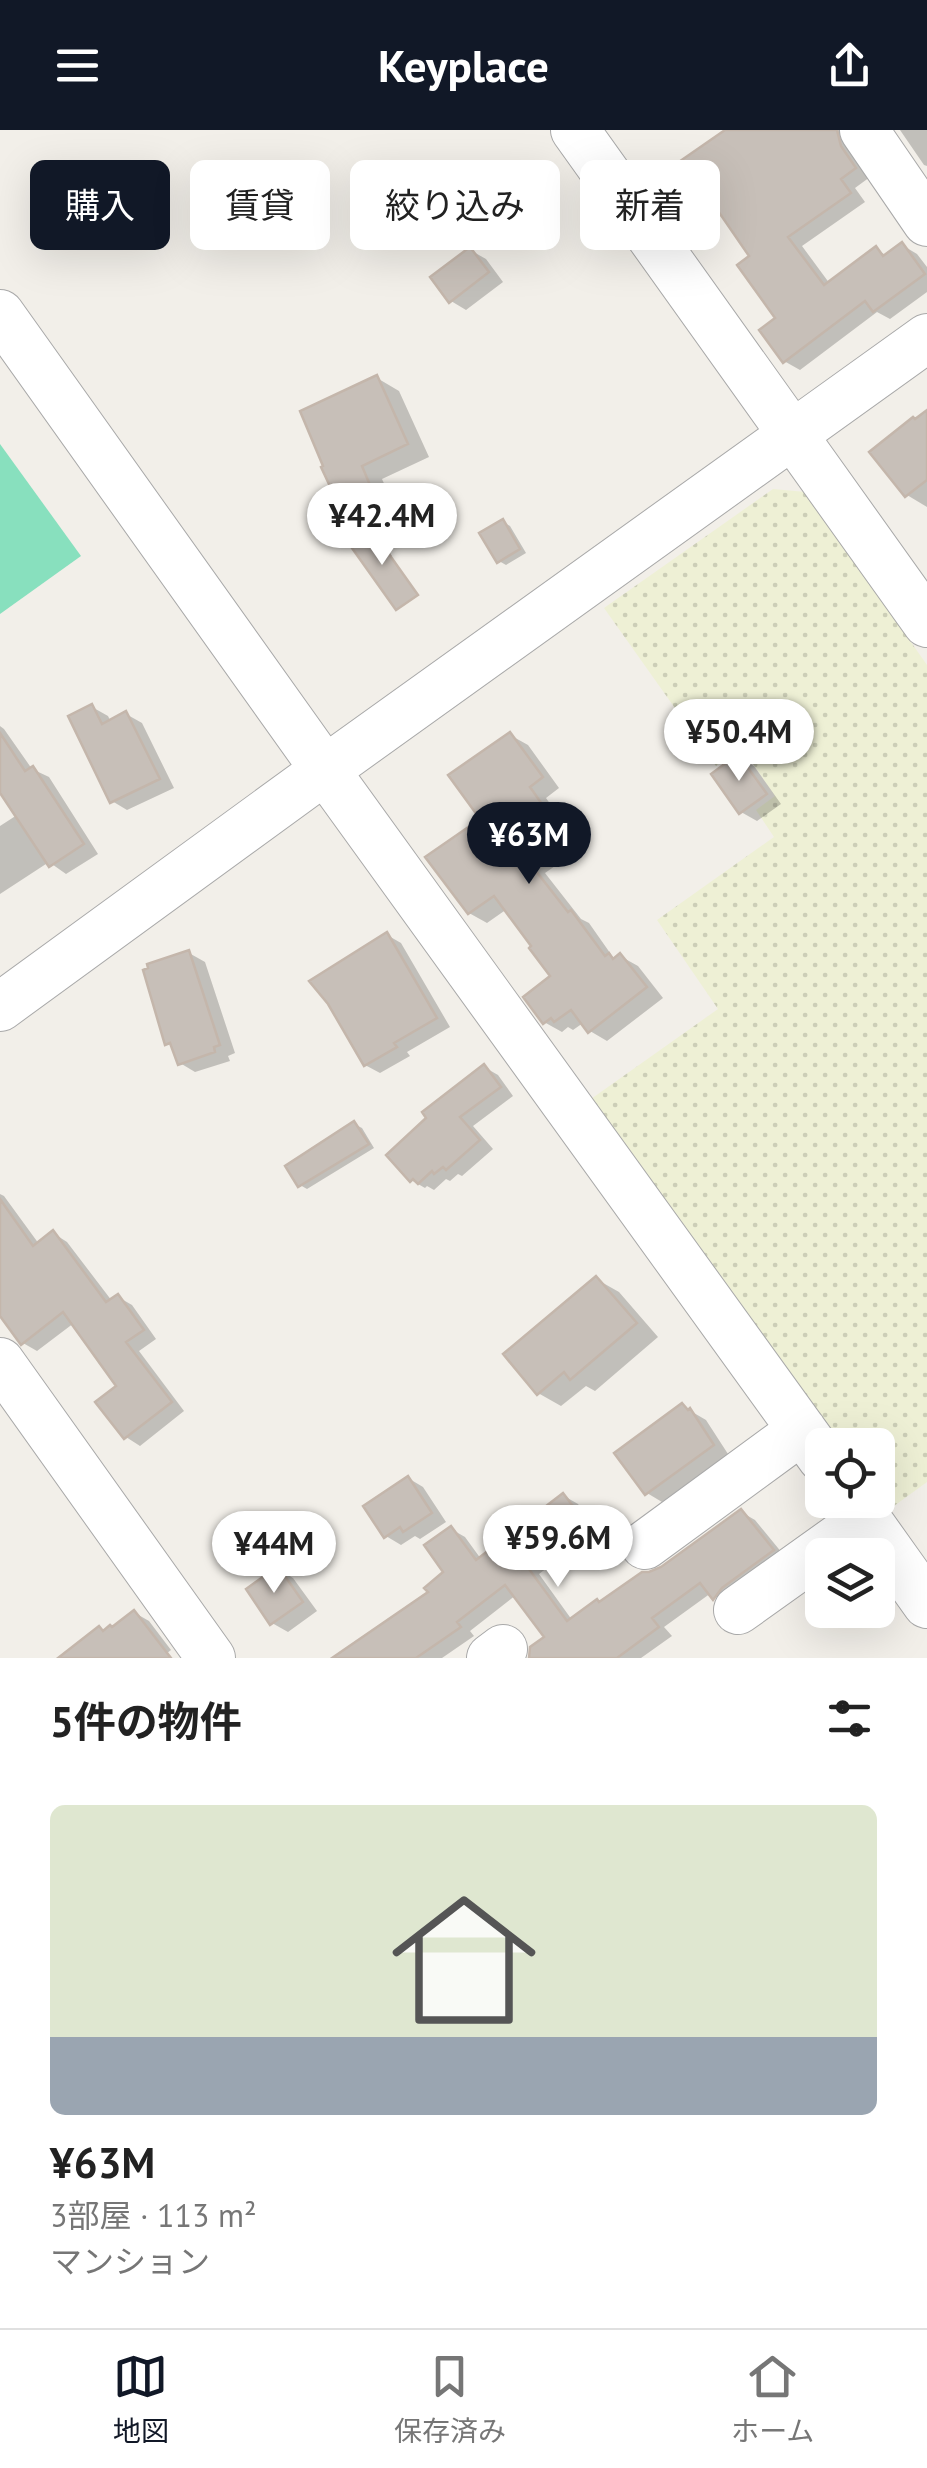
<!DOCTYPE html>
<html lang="ja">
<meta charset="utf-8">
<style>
body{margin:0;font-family:"PT Sans","Noto Sans JP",sans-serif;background:#f6f6f6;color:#222;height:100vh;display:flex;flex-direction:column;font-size:38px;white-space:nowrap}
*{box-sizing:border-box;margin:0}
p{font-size:32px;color:#767676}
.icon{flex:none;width:55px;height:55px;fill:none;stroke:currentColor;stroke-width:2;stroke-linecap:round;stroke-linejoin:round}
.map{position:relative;height:1528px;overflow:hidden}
.details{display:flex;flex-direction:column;background:#fff;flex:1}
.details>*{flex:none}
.top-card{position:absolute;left:30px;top:30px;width:868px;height:90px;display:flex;gap:20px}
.controls{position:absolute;left:805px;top:1298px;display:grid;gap:20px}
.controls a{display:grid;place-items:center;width:90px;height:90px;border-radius:15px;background:#fff;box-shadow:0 10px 40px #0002;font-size:50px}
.price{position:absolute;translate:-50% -85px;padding:0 22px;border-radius:35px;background:#fff;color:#222;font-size:32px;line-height:65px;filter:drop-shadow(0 2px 5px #0008)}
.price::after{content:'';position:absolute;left:50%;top:60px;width:30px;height:22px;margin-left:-15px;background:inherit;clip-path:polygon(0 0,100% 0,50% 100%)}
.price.on{background:#111827;color:#fff}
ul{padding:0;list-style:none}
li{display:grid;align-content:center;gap:20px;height:530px;padding:0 50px}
li span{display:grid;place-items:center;height:310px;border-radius:15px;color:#555}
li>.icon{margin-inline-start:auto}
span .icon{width:180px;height:180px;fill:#fffc;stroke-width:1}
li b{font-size:42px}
h2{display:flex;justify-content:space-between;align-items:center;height:120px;padding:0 50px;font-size:42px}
.tag{padding:0 35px;border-radius:15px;background:#fff;box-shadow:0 10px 40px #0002;font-size:35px;line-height:90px}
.tag.on{background:#111827;color:#fff}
header{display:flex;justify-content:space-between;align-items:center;height:130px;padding:0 50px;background:#111827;color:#fff;font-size:45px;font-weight:800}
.tab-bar{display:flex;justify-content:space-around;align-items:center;height:140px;border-top:2px solid #e0e0e0;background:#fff;font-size:28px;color:#767676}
.tab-bar a{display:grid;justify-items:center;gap:5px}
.tab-bar .on{color:#111827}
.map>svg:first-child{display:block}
.farmland{fill:url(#farmland-dots)}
.pitch{fill:#88e0be}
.shadow{fill:#0003}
.building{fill:#c7bfb8;stroke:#c4b6ab;stroke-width:2.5}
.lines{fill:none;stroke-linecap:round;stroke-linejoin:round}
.minor-casing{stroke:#a9a9a9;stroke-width:50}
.minor{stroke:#fff;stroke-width:48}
</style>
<header><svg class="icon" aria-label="menu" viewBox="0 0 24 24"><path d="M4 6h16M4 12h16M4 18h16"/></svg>Keyplace<svg class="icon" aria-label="share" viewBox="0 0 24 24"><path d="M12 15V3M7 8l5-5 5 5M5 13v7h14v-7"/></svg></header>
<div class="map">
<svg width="927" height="1528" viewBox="0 0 927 1528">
<defs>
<pattern id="farmland-dots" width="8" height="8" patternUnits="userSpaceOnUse" patternTransform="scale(2.5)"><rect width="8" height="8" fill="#eef0d5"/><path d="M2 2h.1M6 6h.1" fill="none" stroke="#ccceb7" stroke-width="1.8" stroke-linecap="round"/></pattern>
</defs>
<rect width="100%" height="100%" fill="#f2efe9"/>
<path class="farmland" d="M 773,359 L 806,362 L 927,535 L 927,1352 L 883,1384 L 878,1370 L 878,1315 L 834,1315 L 591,969 L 718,879 L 657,790 L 774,707 L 756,680 L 775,666 L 742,618 L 716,636 L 604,478 Z"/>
<path class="pitch" d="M 0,314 L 81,426 L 0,484 Z"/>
<path class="shadow" d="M 729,0 L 854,0 L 870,47 L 855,58 L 865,72 L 802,116 L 830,154 L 876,119 L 887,126 L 902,115 L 917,124 L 927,137 L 927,162 L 890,189 L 877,182 L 800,240 L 784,231 L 779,189 L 752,127 L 713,71 L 711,73 L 695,64 Z
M 900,0 L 927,0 L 927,36 L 924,35 Z
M 470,120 L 486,129 L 503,152 L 466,180 L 451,171 Z
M 377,248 L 399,261 L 429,327 L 382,349 L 396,380 L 366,394 L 344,381 Z
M 927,282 L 927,377 L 907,365 Z
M 503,392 L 510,396 L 526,423 L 506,435 L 499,431 Z
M 369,399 L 377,403 L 392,426 L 374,439 Z
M 92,577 L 108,586 L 111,592 L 126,584 L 142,593 L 174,658 L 127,680 L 112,671 Z
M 0,596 L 4,599 L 32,639 L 49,647 L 98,724 L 66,744 L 49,732 L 0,764 L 0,696 L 17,685 L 0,659 Z
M 510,605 L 528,615 L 559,658 L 546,668 L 581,718 L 545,743 L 581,789 L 589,793 L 615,830 L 620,826 L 638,836 L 663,868 L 607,911 L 590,901 L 583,893 L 573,900 L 568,897 L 562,902 L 544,892 L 554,847 L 535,816 L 507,779 L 487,793 L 469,783 L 483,690 Z
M 739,627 L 754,636 L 781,674 L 757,691 L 741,682 Z
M 387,805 L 401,813 L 450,897 L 407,922 L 410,926 L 380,943 L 365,935 Z
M 189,823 L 205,832 L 235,923 L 228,926 L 230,931 L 195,942 L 180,933 L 174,916 L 167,913 Z
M 484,937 L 498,945 L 513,966 L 473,996 L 493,1019 L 462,1046 L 458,1044 L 450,1051 L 446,1049 L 434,1060 L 427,1056 L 425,1058 L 411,1050 Z
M 354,994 L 362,998 L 374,1018 L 307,1059 L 300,1055 Z
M 0,1064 L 4,1066 L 39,1114 L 53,1103 L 67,1112 L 112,1171 L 118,1167 L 132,1175 L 156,1209 L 139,1221 L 184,1281 L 140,1316 L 126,1307 L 119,1256 L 74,1193 L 37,1221 L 23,1213 L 0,1181 Z
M 596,1149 L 619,1162 L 658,1207 L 595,1261 L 586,1256 L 561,1276 L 538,1263 Z
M 682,1276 L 706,1290 L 728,1324 L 662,1372 L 647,1363 Z
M 408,1348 L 423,1357 L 446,1392 L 420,1409 L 415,1406 L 401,1415 L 386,1406 Z
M 564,1366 L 578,1374 L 594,1397 L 575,1411 L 577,1415 L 539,1444 L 572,1490 L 662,1439 L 741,1382 L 755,1390 L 787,1429 L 728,1476 L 711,1463 L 664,1497 L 672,1506 L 641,1528 L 531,1528 L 547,1508 L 516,1465 L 470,1501 L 474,1506 L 442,1528 L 337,1528 L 432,1463 L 447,1442 L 451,1399 L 465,1407 L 481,1429 Z
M 278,1439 L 293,1448 L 317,1481 L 288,1502 L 272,1493 Z
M 135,1483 L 149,1491 L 171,1520 L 161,1528 L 62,1528 Z"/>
<path class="building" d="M 725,0 L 837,0 L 841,16 L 856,38 L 841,49 L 851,63 L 788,107 L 824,155 L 876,116 L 883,126 L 902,112 L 925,144 L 873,182 L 865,171 L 783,233 L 759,200 L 775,188 L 737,135 L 749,126 L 703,59 L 694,66 L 673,36 Z
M 470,117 L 489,142 L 449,173 L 430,147 Z
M 377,245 L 408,314 L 362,336 L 375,367 L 342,382 L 321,337 L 323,336 L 300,281 Z
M 927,280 L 927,350 L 905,367 L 869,322 L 913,287 L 915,289 Z
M 503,389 L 520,419 L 497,433 L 479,403 Z
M 369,396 L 418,465 L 396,480 L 347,411 Z
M 92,574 L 102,594 L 126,581 L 160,649 L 110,673 L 68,586 Z
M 510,602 L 543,647 L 530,657 L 565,707 L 529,732 L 568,782 L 571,780 L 605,826 L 609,823 L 613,829 L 620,823 L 647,857 L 588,903 L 571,880 L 554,892 L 551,888 L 543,894 L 523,867 L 550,846 L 529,818 L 531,816 L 494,766 L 468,784 L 425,727 L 480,689 L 448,645 Z
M 0,603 L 25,641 L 33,636 L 84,714 L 49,737 L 0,663 Z
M 738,624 L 767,664 L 739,684 L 711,644 Z
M 387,802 L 437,888 L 394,913 L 397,917 L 364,936 L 328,874 L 309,851 Z
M 189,820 L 220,915 L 214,917 L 215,922 L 178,935 L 170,913 L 165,915 L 143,840 L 148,838 L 147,834 Z
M 484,934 L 501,957 L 460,987 L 480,1010 L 446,1040 L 443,1037 L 434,1044 L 432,1041 L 418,1054 L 413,1049 L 410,1052 L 386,1025 L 426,988 L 422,982 Z
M 354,991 L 369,1014 L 298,1057 L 285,1036 Z
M 0,1069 L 33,1116 L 53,1100 L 106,1172 L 118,1164 L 144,1200 L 126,1212 L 172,1272 L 124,1309 L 95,1272 L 116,1256 L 63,1182 L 21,1215 L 0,1186 Z
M 596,1146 L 637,1193 L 570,1250 L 564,1242 L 537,1265 L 503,1224 Z
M 682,1273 L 688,1280 L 690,1278 L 714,1315 L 645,1365 L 614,1323 Z
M 408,1346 L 432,1383 L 403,1402 L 400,1397 L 384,1408 L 363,1376 Z
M 563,1363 L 582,1388 L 563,1403 L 565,1406 L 526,1435 L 567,1491 L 597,1469 L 599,1472 L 642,1442 L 649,1442 L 661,1437 L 741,1379 L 774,1420 L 722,1458 L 713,1470 L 700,1453 L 652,1488 L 659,1497 L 617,1528 L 529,1528 L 530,1517 L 544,1507 L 505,1455 L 457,1492 L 461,1497 L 416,1528 L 332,1528 L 428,1462 L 424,1458 L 443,1442 L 424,1415 L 451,1396 L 476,1430 Z
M 278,1436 L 303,1472 L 270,1495 L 246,1459 Z
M 134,1480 L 171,1528 L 58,1528 L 99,1496 L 103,1501 L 110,1495 L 112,1497 Z"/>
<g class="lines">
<defs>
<path id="minor" d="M 575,0 L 927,493
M 864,0 L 927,92
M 0,184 L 325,640 L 822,1328
M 0,877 L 325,640 L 927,208
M 0,1232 L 211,1528
M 853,1370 L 927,1474
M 645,1415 L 802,1300
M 738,1480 L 867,1388
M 491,1528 L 503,1519"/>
</defs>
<use href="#minor" class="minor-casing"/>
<use href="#minor" class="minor"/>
</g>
</svg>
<div class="controls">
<a><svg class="icon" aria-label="locate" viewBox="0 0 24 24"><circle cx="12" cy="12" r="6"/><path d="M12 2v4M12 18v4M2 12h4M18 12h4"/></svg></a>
<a><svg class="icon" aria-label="layers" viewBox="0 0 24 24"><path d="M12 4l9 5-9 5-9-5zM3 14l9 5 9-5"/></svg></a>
</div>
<b class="price" style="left:382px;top:438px">¥42.4M</b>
<b class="price" style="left:739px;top:654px">¥50.4M</b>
<b class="price on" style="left:529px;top:757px">¥63M</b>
<b class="price" style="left:558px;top:1460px">¥59.6M</b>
<b class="price" style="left:274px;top:1466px">¥44M</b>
<div class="top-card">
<a class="tag on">購入</a>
<a class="tag">賃貸</a>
<a class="tag">絞り込み</a>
<a class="tag">新着</a>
</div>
</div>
<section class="details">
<h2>5件の物件<svg class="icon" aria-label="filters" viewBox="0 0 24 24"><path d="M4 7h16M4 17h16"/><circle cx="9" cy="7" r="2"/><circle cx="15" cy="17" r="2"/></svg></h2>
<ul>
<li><span style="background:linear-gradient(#dfe7d0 75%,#9aa5b1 0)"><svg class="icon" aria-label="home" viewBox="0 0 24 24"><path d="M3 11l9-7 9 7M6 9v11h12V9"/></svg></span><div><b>¥63M</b><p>3部屋 · 113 m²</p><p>マンション</p></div></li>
</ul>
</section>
<nav class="tab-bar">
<a class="on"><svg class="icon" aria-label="map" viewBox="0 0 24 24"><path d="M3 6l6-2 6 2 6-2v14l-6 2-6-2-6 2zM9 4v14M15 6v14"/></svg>地図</a>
<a><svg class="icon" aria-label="saved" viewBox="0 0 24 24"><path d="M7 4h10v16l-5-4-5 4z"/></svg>保存済み</a>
<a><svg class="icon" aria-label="home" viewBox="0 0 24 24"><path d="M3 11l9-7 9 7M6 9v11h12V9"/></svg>ホーム</a>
</nav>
